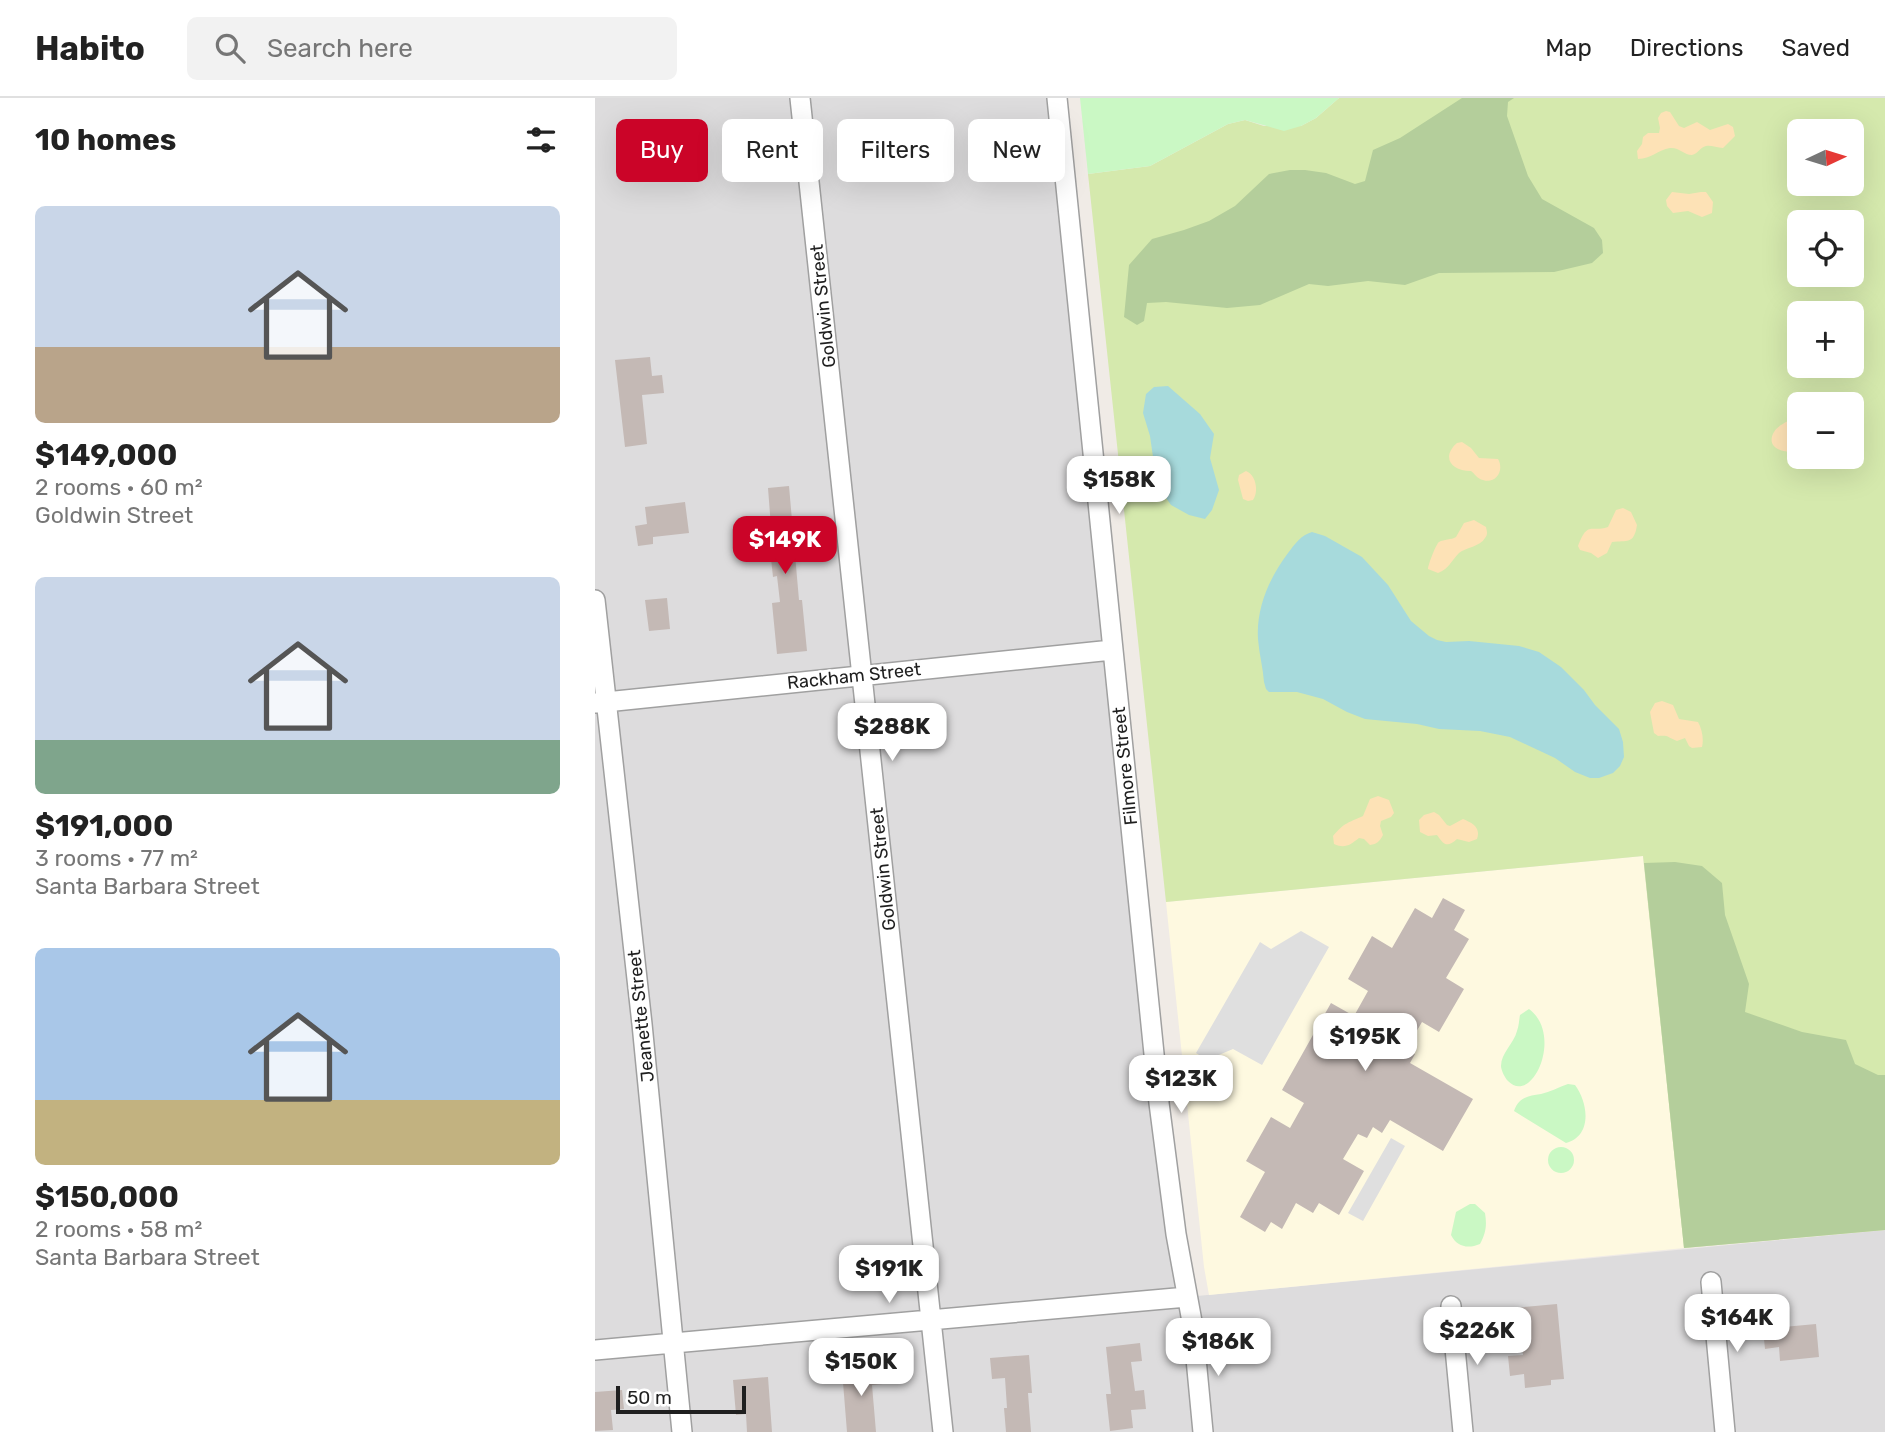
<!DOCTYPE html>
<meta charset="utf-8">
<style>
body{margin:0;font-family:Rubik,sans-serif;background:#f2f2f2;color:#222;height:100vh;display:flex;flex-direction:column;font-size:26px;white-space:nowrap}
*{box-sizing:border-box;margin:0}
p{font-size:23px;color:#767676}
.icon{flex:none;width:38px;height:38px;fill:none;stroke:currentColor;stroke-width:2;stroke-linecap:round;stroke-linejoin:round}
.map{position:relative;flex:1;overflow:hidden}
.side{display:flex;flex-direction:column;background:#fff;width:595px}
.side>*{flex:none}
.top-card{position:absolute;left:21px;top:21px;width:665px;height:63px;display:flex;gap:14px}
.needle{width:46px;rotate:86deg}
.fabs{position:absolute;left:1192px;top:21px;display:grid;gap:14px}
.fabs a{display:grid;place-items:center;width:77px;height:77px;border-radius:10px;background:#fff;box-shadow:0 7px 28px #0002;font-size:35px}
.scale{position:absolute;left:21px;bottom:18px;width:130px;box-sizing:border-box;padding-left:7px;border:4px solid #1f1f1f;border-top:0;font-size:19px;line-height:24px;white-space:nowrap;color:#1f1f1f;-webkit-text-stroke:5px #fff;paint-order:stroke}
.price{position:absolute;translate:-50% -60px;padding:0 16px;border-radius:14px;background:#fff;color:#222;font-size:23px;line-height:46px;filter:drop-shadow(0 2px 4px #0008)}
.price::after{content:'';position:absolute;left:50%;top:42px;width:21px;height:16px;margin-left:-10px;background:inherit;clip-path:polygon(0 0,100% 0,50% 100%)}
.price.on{background:#cb0428;color:#fff}
ul{padding:0;list-style:none}
li{display:grid;align-content:center;gap:14px;height:371px;padding:0 35px}
li span{display:grid;place-items:center;height:217px;border-radius:10px;color:#555}
li>.icon{margin-inline-start:auto}
span .icon{width:126px;height:126px;fill:#fffc;stroke-width:1}
li b{font-size:30px}
h2{display:flex;justify-content:space-between;align-items:center;height:84px;padding:0 35px;font-size:30px}
.tag{padding:0 24px;border-radius:10px;background:#fff;box-shadow:0 7px 28px #0002;font-size:24px;line-height:63px}
.tag.on{background:#cb0428;color:#fff}
header{display:flex;align-items:center;gap:42px;box-sizing:border-box;height:98px;padding:0 35px;background:#fff;border-bottom:2px solid #e0e0e0}
header strong{font-size:33px}
nav{display:flex;gap:38px;margin-inline-start:auto;font-size:24px}
.search{width:490px;height:63px;background:#f2f2f2;display:flex;align-items:center;gap:18px;box-sizing:border-box;padding:0 24px;border-radius:10px;color:#767676;font-size:26px}
main{display:flex;flex:1;min-height:0}
.map>svg:first-child{display:block}
.residential{fill:#dddcdd}
.education{fill:#fef9e0}
.grass{fill:#d5e9ad;fill-rule:evenodd}
.forest{fill:#b4ce9b}
.sand{fill:#fde2b6}
.park{fill:#caf8c4}
.parking{fill:#dfdfdf}
.water{fill:#a7dadc}
.building{fill:#c4b9b5}
.lines{fill:none;stroke-linecap:round;stroke-linejoin:round}
.minor-casing{stroke:#a0a0a0;stroke-width:22}
.minor{stroke:#fff;stroke-width:19}
.labels{text-anchor:middle;stroke-width:5;stroke-linejoin:round;paint-order:stroke}
.street-label{font-size:18px;fill:#1f1f1f;stroke:#fff}
</style>
<header>
<strong>Habito</strong>
<div class="search"><svg class="icon" aria-label="search" viewBox="0 0 24 24"><circle cx="10" cy="10" r="6"/><path d="M15 15l6 6"/></svg>Search here</div>
<nav><a>Map</a><a>Directions</a><a>Saved</a></nav>
</header>
<main>
<section class="side">
<h2>10 homes<svg class="icon" aria-label="filters" viewBox="0 0 24 24"><path d="M4 7h16M4 17h16"/><circle cx="9" cy="7" r="2"/><circle cx="15" cy="17" r="2"/></svg></h2>
<ul>
<li><span style="background:linear-gradient(#c9d6e8 65%,#b9a48a 0)"><svg class="icon" aria-label="home" viewBox="0 0 24 24"><path d="M3 11l9-7 9 7M6 9v11h12V9"/></svg></span><div><b>$149,000</b><p>2 rooms · 60 m²</p><p>Goldwin Street</p></div></li>
<li><span style="background:linear-gradient(#c9d6e8 75%,#7fa58c 0)"><svg class="icon" aria-label="home" viewBox="0 0 24 24"><path d="M3 11l9-7 9 7M6 9v11h12V9"/></svg></span><div><b>$191,000</b><p>3 rooms · 77 m²</p><p>Santa Barbara Street</p></div></li>
<li><span style="background:linear-gradient(#a9c7e8 70%,#c2b280 0)"><svg class="icon" aria-label="home" viewBox="0 0 24 24"><path d="M3 11l9-7 9 7M6 9v11h12V9"/></svg></span><div><b>$150,000</b><p>2 rooms · 58 m²</p><p>Santa Barbara Street</p></div></li>
</ul>
</section>
<div class="map">
<svg width="1290" height="1334" viewBox="0 0 1290 1334">
<rect width="100%" height="100%" fill="#f0ebe6"/>
<path class="residential" d="M 0,0 L 453,0 L 577,1167 L 587,1224 L 608,1223 L 602,1198 L 1290,1132 L 1290,1334 L 0,1334 Z"/>
<path class="education" d="M 1048,758 L 1089,1150 L 614,1197 L 609,1169 L 571,804 Z"/>
<path class="grass" d="M 744,0 L 1290,0 L 1290,1132 L 1089,1150 L 1048,758 L 571,804 L 493,76 L 555,68 L 633,26 L 650,22 L 669,28 L 706,28 L 721,20 ZM 1204,33 L 1256,33 L 1256,86 L 1204,86 ZM 1204,124 L 1256,124 L 1256,177 L 1204,177 ZM 1204,215 L 1256,215 L 1256,268 L 1204,268 ZM 1204,306 L 1256,306 L 1256,359 L 1204,359 Z"/>
<path class="forest" d="M 867,0 L 919,0 L 913,4 L 912,18 L 933,78 L 947,101 L 999,130 L 1007,142 L 1008,155 L 997,165 L 959,174 L 844,175 L 810,187 L 773,183 L 733,188 L 714,186 L 665,207 L 632,210 L 571,204 L 552,205 L 549,223 L 542,227 L 529,219 L 534,167 L 557,141 L 589,132 L 614,123 L 640,108 L 674,76 L 695,72 L 710,72 L 731,75 L 760,86 L 770,83 L 778,52 L 805,40 Z
M 1080,764 L 1107,768 L 1127,785 L 1130,817 L 1154,886 L 1150,914 L 1207,934 L 1251,942 L 1260,966 L 1283,977 L 1290,977 L 1290,1132 L 1089,1150 L 1049,765 Z"/>
<path class="sand" d="M 1071,13 L 1075,14 L 1084,28 L 1089,30 L 1102,24 L 1115,32 L 1133,26 L 1138,29 L 1140,38 L 1128,50 C 1122,50 1116,47 1111,48 C 1105,49 1103,56 1097,57 C 1089,57 1084,49 1075,50 C 1063,52 1056,61 1043,61 L 1042,53 L 1047,46 L 1048,39 L 1053,35 L 1064,35 L 1065,30 L 1063,20 L 1066,15 Z
M 1077,94 L 1094,96 L 1106,94 L 1111,94 L 1118,104 L 1117,115 L 1107,119 L 1093,113 L 1078,115 L 1072,108 L 1071,102 Z
M 1204,319 L 1204,352 C 1192,357 1169,351 1179,334 C 1183,327 1196,321 1204,319 Z
M 867,344 L 876,350 L 884,360 L 903,361 C 910,373 900,388 885,381 C 881,379 879,375 876,373 C 856,373 846,359 862,345 Z
M 651,373 C 661,377 664,393 658,402 L 653,403 L 648,401 L 643,382 L 644,377 Z
M 1028,410 L 1036,414 L 1042,427 C 1039,447 1032,442 1017,444 L 1012,455 L 1003,460 L 996,455 L 985,452 L 983,448 C 993,422 996,435 1013,429 L 1021,412 Z
M 879,422 L 891,429 C 892,434 893,436 890,440 C 885,449 871,449 864,455 C 856,463 854,471 843,475 L 833,471 C 833,467 841,446 844,444 C 849,441 856,442 861,439 L 869,425 Z
M 1067,603 L 1078,607 L 1084,621 L 1103,624 C 1107,631 1109,641 1107,649 L 1097,650 L 1094,648 L 1090,640 L 1082,643 C 1072,639 1074,637 1063,638 L 1059,635 L 1055,614 L 1060,605 Z
M 783,698 L 794,702 L 799,715 L 796,719 L 786,723 L 785,728 L 788,737 C 784,744 782,746 775,747 L 769,741 L 764,740 C 755,747 750,751 739,746 L 738,738 C 750,724 753,725 768,718 L 775,701 Z
M 839,714 L 844,717 L 852,727 L 855,728 L 868,721 C 878,725 886,730 882,741 L 874,744 L 862,741 C 852,750 849,747 842,737 L 833,738 L 825,734 L 824,722 L 829,717 Z"/>
<path class="park" d="M 485,0 L 744,0 L 721,20 L 706,28 L 689,33 L 650,22 L 633,26 L 555,68 L 493,76 Z
M 934,911 C 969,937 937,1008 913,983 C 910,980 906,972 906,968 C 906,955 919,945 922,933 C 924,928 924,922 925,917 Z
M 973,986 L 980,987 C 993,1004 998,1038 971,1045 L 919,1013 C 924,999 933,998 946,996 C 955,994 964,989 973,986 Z
M953 1062a13 13 0 1 1 26 0a13 13 0 1 1-26 0Z
M 875,1106 L 880,1106 L 890,1115 C 892,1127 891,1135 885,1146 C 873,1151 862,1149 856,1137 L 861,1114 Z"/>
<path class="parking" d="M 706,833 L 734,849 L 667,967 L 638,951 L 612,962 L 601,955 L 665,844 L 676,851 Z
M 796,1040 L 810,1048 L 768,1123 L 753,1115 Z"/>
<path class="water" d="M 573,288 L 605,316 L 619,336 L 615,360 L 624,392 L 617,412 L 610,421 L 594,417 L 576,407 L 562,387 L 555,338 L 548,315 L 551,296 L 559,289 Z
M 717,434 L 730,438 L 767,459 L 793,487 L 816,523 L 834,538 L 842,542 L 851,544 L 874,543 L 924,548 L 944,554 L 966,569 L 989,592 L 1000,607 L 1024,631 L 1028,644 L 1029,659 L 1025,668 L 1018,675 L 1004,680 L 995,680 L 980,674 L 960,660 L 915,639 L 885,633 L 844,631 L 822,626 L 770,621 L 752,614 L 728,601 L 702,594 L 674,594 L 671,591 L 669,584 C 668,570 664,555 663,541 C 661,509 675,479 693,455 C 700,446 706,437 717,434 Z"/>
<path class="building" d="M 55,259 L 57,278 L 67,277 L 69,295 L 47,297 L 52,346 L 30,349 L 20,262 Z
M 194,388 L 204,502 L 207,502 L 212,553 L 182,556 L 177,505 L 185,504 L 182,478 L 178,479 L 174,442 L 177,442 L 173,390 Z
M 90,404 L 94,435 L 58,439 L 58,446 L 43,448 L 40,428 L 52,426 L 50,409 Z
M 72,500 L 75,531 L 54,533 L 50,502 Z
M 848,800 L 870,812 L 859,832 L 874,841 L 851,880 L 869,891 L 844,934 L 827,924 L 811,951 L 820,956 L 815,965 L 878,1001 L 848,1053 L 795,1022 L 787,1035 L 778,1029 L 772,1040 L 763,1036 L 748,1061 L 769,1073 L 744,1117 L 724,1105 L 718,1115 L 701,1105 L 687,1131 L 676,1124 L 670,1134 L 645,1119 L 670,1074 L 651,1063 L 676,1019 L 695,1030 L 709,1005 L 687,992 L 736,905 L 759,918 L 773,893 L 753,881 L 777,838 L 797,850 L 820,810 L 837,820 Z
M 962,1206 L 969,1281 L 956,1282 L 956,1287 L 930,1290 L 929,1276 L 915,1278 L 913,1258 L 928,1257 L 925,1230 L 911,1231 L 909,1211 Z
M 1221,1226 L 1224,1259 L 1185,1263 L 1184,1249 L 1170,1251 L 1168,1231 Z
M 545,1245 L 547,1263 L 536,1264 L 540,1293 L 549,1292 L 551,1311 L 536,1312 L 538,1330 L 515,1333 L 511,1296 L 516,1296 L 511,1249 Z
M 434,1257 L 437,1295 L 433,1295 L 436,1334 L 411,1334 L 409,1310 L 412,1310 L 410,1280 L 397,1281 L 395,1260 Z
M 286,1269 L 288,1286 L 277,1287 L 281,1334 L 252,1334 L 247,1272 Z
M 173,1279 L 177,1334 L 152,1334 L 151,1316 L 141,1317 L 138,1282 Z
M 27,1292 L 29,1311 L 16,1312 L 18,1332 L 0,1333 L 0,1294 Z"/>
<g class="lines">
<defs>
<path id="minor" d="M 205,0 L 348,1334
M 462,0 L 564,1005 L 581,1136 L 598,1229 L 608,1334
M 0,502 L 47,926 L 87,1334
M 1,605 L 517,552
M 1116,1184 L 1130,1334
M 856,1208 L 868,1334
M 0,1252 L 592,1199"/>
</defs>
<use href="#minor" class="minor-casing"/>
<use href="#minor" class="minor"/>
</g>
<g class="labels">
<g class="street-label">
<text transform="translate(228 208) rotate(-96)" y="6">Goldwin Street</text>
<text transform="translate(259 578) rotate(-6)" y="6">Rackham Street</text>
<text transform="translate(530 668) rotate(-96)" y="6">Filmore Street</text>
<text transform="translate(288 771) rotate(-96)" y="6">Goldwin Street</text>
<text transform="translate(46 918) rotate(-96)" y="6">Jeanette Street</text>
</g>
</g>
</svg>
<div class="fabs">
<a><svg class="needle" viewBox="-14 -14 28 28"><path d="M0-13l5 13h-10z" fill="#e53935"/><path d="M0 13l5-13h-10z" fill="#767676"/></svg></a>
<a><svg class="icon" aria-label="locate" viewBox="0 0 24 24"><circle cx="12" cy="12" r="6"/><path d="M12 2v4M12 18v4M2 12h4M18 12h4"/></svg></a>
<a>+</a>
<a>−</a>
</div>
<div class="scale">50 m</div>
<b class="price" style="left:524px;top:418px">$158K</b>
<b class="price on" style="left:190px;top:478px">$149K</b>
<b class="price" style="left:297px;top:665px">$288K</b>
<b class="price" style="left:770px;top:975px">$195K</b>
<b class="price" style="left:586px;top:1017px">$123K</b>
<b class="price" style="left:294px;top:1207px">$191K</b>
<b class="price" style="left:1142px;top:1256px">$164K</b>
<b class="price" style="left:882px;top:1269px">$226K</b>
<b class="price" style="left:623px;top:1280px">$186K</b>
<b class="price" style="left:266px;top:1300px">$150K</b>
<div class="top-card">
<a class="tag on">Buy</a>
<a class="tag">Rent</a>
<a class="tag">Filters</a>
<a class="tag">New</a>
</div>
</div>
</main>
